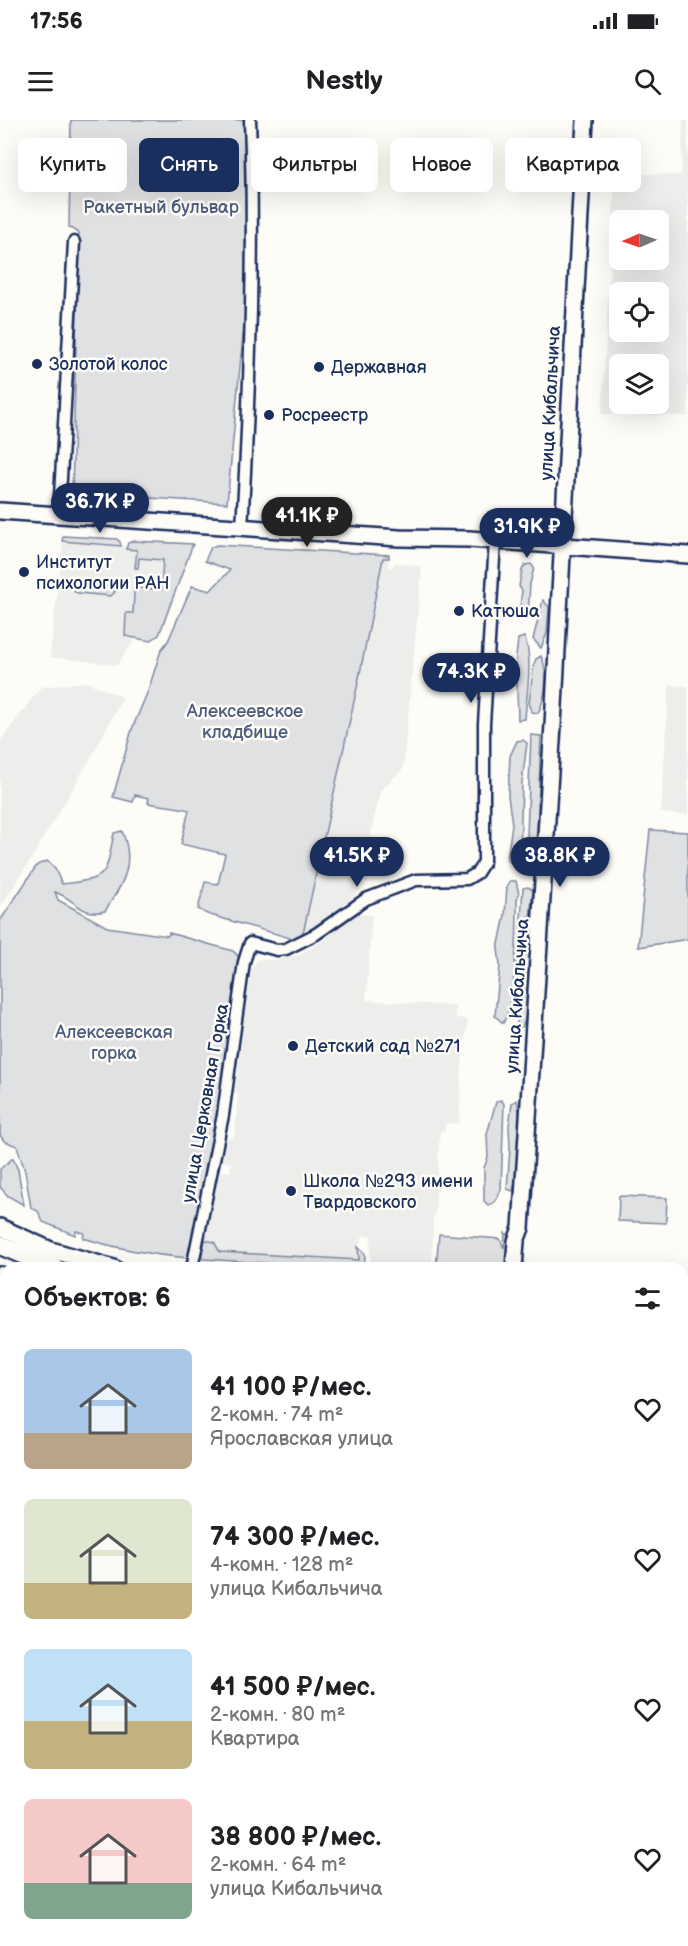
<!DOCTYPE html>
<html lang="ru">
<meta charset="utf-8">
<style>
body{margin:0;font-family:"Balsamiq Sans",sans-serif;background:#f6f6f6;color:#202124;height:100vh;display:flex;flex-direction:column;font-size:22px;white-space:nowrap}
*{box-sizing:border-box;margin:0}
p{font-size:20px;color:#757577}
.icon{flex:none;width:33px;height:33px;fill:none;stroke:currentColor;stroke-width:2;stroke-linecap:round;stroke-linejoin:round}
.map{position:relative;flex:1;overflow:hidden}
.details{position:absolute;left:0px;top:1142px;width:688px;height:686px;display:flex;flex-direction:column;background:#fff;border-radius:18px 18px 0 0;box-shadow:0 6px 24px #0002}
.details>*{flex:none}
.guide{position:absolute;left:18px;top:18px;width:652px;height:54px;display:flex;gap:12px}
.needle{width:39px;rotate:268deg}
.tools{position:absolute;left:609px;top:90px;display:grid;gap:12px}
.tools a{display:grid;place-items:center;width:60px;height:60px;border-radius:9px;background:#fff;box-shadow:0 6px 24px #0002;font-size:30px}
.price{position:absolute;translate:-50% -51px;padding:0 14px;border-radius:21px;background:#1b2f5e;color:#fff;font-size:20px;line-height:39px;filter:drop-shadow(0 2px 3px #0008)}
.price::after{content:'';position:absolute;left:50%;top:36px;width:18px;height:14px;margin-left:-9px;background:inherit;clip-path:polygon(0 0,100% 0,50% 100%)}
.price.on{background:#222;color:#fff}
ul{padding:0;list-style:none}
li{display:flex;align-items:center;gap:18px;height:150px;padding:0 24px}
li span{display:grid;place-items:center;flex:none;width:168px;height:120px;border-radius:9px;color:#555}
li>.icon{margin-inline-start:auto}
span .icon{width:72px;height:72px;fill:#fffc;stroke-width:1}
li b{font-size:26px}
h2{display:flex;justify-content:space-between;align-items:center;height:72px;padding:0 24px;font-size:26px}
.tag{padding:0 21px;border-radius:9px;background:#fff;box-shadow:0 6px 24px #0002;font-size:21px;line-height:54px}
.tag.on{background:#1b2f5e;color:#fff}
.status{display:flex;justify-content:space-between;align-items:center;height:42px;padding:0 30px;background:#fff;direction:ltr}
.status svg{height:16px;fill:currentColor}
header{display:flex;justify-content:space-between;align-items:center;height:78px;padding:0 24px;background:#fff;font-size:27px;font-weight:600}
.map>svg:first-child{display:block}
.built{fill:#edeeec;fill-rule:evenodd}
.green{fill:#e0e1e3;stroke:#7e88a0;stroke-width:1.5}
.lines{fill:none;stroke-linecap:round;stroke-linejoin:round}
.street-casing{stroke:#1b2f5e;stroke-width:15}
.secondary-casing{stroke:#1b2f5e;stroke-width:20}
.primary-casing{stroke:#1b2f5e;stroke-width:22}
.street{stroke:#fdfcf7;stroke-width:10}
.secondary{stroke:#fdfcf7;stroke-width:15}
.primary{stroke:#fdfcf7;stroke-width:18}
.poi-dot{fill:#1b2f5e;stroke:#fdfcf7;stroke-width:2}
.labels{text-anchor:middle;stroke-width:5;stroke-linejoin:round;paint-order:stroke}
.park-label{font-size:18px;fill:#4c5c7f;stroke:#fdfcf7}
.poi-label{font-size:18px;fill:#1b2f5e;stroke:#fdfcf7;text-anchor:start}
.street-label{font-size:18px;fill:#1b2f5e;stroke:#fdfcf7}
</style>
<div class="status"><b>17:56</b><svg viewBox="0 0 49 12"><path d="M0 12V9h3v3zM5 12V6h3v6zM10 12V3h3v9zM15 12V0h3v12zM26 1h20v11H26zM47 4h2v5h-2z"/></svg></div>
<header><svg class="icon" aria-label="menu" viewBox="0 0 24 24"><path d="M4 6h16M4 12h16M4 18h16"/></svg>Nestly<svg class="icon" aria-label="search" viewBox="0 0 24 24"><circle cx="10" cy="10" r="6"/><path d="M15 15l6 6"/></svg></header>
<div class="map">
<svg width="688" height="1826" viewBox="0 0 688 1826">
<rect width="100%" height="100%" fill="#fdfcf7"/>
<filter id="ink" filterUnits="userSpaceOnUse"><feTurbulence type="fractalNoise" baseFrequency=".0167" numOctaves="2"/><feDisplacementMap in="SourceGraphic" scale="12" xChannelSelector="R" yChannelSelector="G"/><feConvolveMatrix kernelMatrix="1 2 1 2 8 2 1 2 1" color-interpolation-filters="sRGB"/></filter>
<g filter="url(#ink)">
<path class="built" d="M 683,0 L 688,0 L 688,296 L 602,294 L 615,53 L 681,55 ZM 620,100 L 658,100 L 658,140 L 620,140 ZM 620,172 L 658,172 L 658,212 L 620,212 ZM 620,244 L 658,244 L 658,284 L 620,284 Z
M 63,421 L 183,432 L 152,494 L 117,545 L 50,537 Z
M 383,437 L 389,438 L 388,447 L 392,448 L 394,443 L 422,446 L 403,649 L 380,671 L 359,771 L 315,811 L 304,809 L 358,563 Z
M 87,562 L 123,577 L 93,634 L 30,741 L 0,788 L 0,621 L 41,567 Z
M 669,565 L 688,566 L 688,695 L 661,693 Z
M 352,794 L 372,795 L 366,880 L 456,886 L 455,897 L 468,900 L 462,944 L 459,1004 L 446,1003 L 445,1011 L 440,1011 L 435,1096 L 433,1096 L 432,1146 L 370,1147 L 371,1116 L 363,1116 L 358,1129 L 360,1140 L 220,1132 L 214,1122 L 205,1120 L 220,1051 L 230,1052 L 231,1043 L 222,1041 L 227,1018 L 234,1018 L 238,975 L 235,972 L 251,849 L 258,839 L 282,840 L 283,837 L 299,835 L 324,820 Z
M 686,1334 L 688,1335 L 688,1460 L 682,1459 L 682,1342 L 686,1342 Z"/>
<path class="green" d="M 71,0 L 244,0 L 246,84 L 245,194 L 227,383 L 72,373 L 79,113 L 69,107 Z
M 63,416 L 117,419 L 120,422 L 121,426 L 62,421 Z
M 133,421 L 193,424 L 159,515 L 150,521 L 125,516 L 126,493 L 133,493 L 135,455 L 137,455 L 137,468 L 161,470 L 163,440 L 139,438 L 138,448 L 135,448 L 137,430 L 126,429 L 128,423 Z
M 217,425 L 389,435 L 389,438 L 383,438 L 358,563 L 304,809 L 302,814 L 297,820 L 207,794 L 198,789 L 205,762 L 218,764 L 225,734 L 181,724 L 189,690 C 175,686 162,686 148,683 L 149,678 L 135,675 L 133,682 L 113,677 L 132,609 L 148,571 L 161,530 L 168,521 L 192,466 L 210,471 L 230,450 L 205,441 L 211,427 Z
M 531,444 L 534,448 L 530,464 L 528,496 L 523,497 L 519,493 L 522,471 L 519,466 L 522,450 L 525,445 Z
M 78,464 L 112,467 L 115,472 L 111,476 L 77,473 L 74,471 L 75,467 Z
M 543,480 L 549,487 L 547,513 L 541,528 L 533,519 Z
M 524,517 C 534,536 526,578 525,599 L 518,600 L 516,537 L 518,519 Z
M 541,536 C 549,552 546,577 538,593 L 532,592 L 529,582 L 534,544 L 536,539 Z
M 531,615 L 541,616 L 536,740 L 526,740 Z
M 523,620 L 527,623 L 522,662 L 520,738 L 516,742 L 511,743 L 507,740 L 512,704 L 508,676 L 510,636 L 517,621 Z
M 650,710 L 688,712 L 688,819 L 638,827 Z
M 122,711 C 136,744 123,764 105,791 C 80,797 76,779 55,772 L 58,780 L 107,807 L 168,816 L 169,813 L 233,831 L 238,836 L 239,840 L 221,984 L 188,1138 C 152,1135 118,1129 83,1118 L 84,1113 L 76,1111 L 75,1115 L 43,1102 L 38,1091 L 31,1088 L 25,1051 L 17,1026 L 4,1021 L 0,1015 L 0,801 L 37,745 L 47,741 L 55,749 L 62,764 C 109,758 105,758 114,713 Z
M 510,761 L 516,761 L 519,774 L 517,779 C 517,807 517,880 503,903 L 495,896 L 500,845 L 498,829 L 505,795 L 507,766 Z
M 528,767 L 533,770 L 530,797 L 533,814 L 528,852 L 526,897 L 522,907 L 517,904 L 516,876 L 523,768 Z
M 501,980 L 504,984 L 501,1069 C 498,1077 497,1083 488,1085 L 484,1081 L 484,1048 L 488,1037 L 487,1014 L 496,982 Z
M 517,980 C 523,1008 521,1043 513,1071 L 507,1069 L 510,1028 L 509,1006 L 512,983 Z
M 13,1038 L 18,1050 L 24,1085 L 8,1076 L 0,1067 L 0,1049 Z
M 619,1076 L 667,1078 L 666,1103 L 618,1101 Z
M 505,1113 L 510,1116 L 511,1119 L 509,1147 L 436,1148 L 439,1114 L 500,1119 L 504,1128 Z
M 205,1120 L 214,1122 L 220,1132 L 359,1140 L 358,1127 L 365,1134 L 364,1147 L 329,1147 L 203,1139 L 201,1137 Z
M 0,1249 L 6,1249 L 6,1321 L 0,1321 Z
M 683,1677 L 688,1684 L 688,1826 L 549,1826 L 545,1821 L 682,1821 Z
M 376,1821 L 421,1821 L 425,1826 L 378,1826 Z"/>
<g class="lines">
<defs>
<path id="street" d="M 59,395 L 74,122
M 242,407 C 250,271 255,136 250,0
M 192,1148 L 223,995 L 244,842 L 250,823 L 277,830 L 286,829 L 316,814 L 366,779 L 416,760 L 467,759 L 477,753 L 484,742 L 484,604 L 495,421
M 0,1608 L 6,1620
M 102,1821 L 105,1826"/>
<path id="secondary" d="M 0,391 L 399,418 L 469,419 L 688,435
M 0,1107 L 51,1130 L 114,1148
M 514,1148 L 516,1121 L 521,1108 L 553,605 L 585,0
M 0,1194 L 6,1197
M 0,1359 L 6,1355
M 0,1375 L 6,1372
M 682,1651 L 688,1658
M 531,1821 L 535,1826"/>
<path id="primary" d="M 0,1125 L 55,1148
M 0,1156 L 6,1158
M 682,1247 L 688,1248
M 682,1279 L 688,1279"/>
</defs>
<use href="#street" class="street-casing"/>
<use href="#secondary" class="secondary-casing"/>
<use href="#primary" class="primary-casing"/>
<use href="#street" class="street"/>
<use href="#secondary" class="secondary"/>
<use href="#primary" class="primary"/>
</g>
</g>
<g class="poi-dot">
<circle cx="37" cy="244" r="6"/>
<circle cx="319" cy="247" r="6"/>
<circle cx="269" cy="295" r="6"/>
<circle cx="24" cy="452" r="6"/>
<circle cx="459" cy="491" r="6"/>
<circle cx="293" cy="926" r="6"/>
<circle cx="291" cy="1071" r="6"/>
</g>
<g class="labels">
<g class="park-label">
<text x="161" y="93">Ракетный бульвар</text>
<text x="245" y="597">Алексеевское<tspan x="245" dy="21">кладбище</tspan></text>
<text x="114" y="918">Алексеевская<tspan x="114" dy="21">горка</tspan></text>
</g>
<g class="poi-label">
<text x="49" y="250">Золотой колос</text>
<text x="331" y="253">Державная</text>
<text x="281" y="301">Росреестр</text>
<text x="36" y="448">Институт<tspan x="36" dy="21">психологии РАН</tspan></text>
<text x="471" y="497">Катюша</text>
<text x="305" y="932">Детский сад №271</text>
<text x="303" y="1067">Школа №293 имени<tspan x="303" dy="21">Твардовского</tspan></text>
</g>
<g class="street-label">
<text transform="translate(550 283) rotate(-87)" y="6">улица Кибальчича</text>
<text transform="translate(517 876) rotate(-86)" y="6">улица Кибальчича</text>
<text transform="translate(205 983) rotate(-80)" y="6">улица Церковная Горка</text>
</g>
</g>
</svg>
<div class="tools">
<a><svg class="needle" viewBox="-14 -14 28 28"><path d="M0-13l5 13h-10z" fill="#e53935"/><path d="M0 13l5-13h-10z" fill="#757577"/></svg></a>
<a><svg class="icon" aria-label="locate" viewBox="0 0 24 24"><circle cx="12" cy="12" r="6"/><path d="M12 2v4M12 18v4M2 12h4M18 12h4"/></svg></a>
<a><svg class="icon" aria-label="layers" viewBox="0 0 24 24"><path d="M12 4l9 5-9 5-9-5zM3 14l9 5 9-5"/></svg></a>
</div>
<b class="price" style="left:100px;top:414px">36.7K ₽</b>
<b class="price on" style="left:307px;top:428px">41.1K ₽</b>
<b class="price" style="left:527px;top:439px">31.9K ₽</b>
<b class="price" style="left:471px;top:584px">74.3K ₽</b>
<b class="price" style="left:357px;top:768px">41.5K ₽</b>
<b class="price" style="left:560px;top:768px">38.8K ₽</b>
<div class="guide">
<a class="tag">Купить</a>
<a class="tag on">Снять</a>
<a class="tag">Фильтры</a>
<a class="tag">Новое</a>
<a class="tag">Квартира</a>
</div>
<section class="details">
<h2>Объектов: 6<svg class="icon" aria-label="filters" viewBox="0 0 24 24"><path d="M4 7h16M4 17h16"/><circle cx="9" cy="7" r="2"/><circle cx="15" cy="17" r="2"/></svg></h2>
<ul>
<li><span style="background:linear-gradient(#a9c7e8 70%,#b9a48a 0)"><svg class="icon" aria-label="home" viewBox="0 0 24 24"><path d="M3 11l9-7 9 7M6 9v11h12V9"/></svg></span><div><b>41 100 ₽/мес.</b><p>2-комн. · 74 m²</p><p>Ярославская улица</p></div><svg class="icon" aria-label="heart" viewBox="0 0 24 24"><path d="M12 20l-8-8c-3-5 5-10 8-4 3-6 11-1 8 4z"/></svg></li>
<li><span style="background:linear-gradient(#dfe7d0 70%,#c2b280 0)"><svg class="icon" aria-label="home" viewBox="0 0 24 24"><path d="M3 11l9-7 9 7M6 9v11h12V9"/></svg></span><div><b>74 300 ₽/мес.</b><p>4-комн. · 128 m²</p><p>улица Кибальчича</p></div><svg class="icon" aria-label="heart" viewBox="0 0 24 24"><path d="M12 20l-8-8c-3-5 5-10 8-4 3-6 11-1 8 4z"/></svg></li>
<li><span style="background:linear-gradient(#bfe0f5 60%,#c2b280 0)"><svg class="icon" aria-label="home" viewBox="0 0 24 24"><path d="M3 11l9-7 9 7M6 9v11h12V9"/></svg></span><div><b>41 500 ₽/мес.</b><p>2-комн. · 80 m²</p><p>Квартира</p></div><svg class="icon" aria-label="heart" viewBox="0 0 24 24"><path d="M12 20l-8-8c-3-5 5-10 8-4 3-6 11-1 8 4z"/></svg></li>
<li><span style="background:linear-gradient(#f6c9c9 70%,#7fa58c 0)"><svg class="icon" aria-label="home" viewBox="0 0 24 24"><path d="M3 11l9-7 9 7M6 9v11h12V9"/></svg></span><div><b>38 800 ₽/мес.</b><p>2-комн. · 64 m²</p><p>улица Кибальчича</p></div><svg class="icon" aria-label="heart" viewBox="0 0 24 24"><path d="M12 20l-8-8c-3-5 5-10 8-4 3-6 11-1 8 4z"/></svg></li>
</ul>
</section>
</div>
